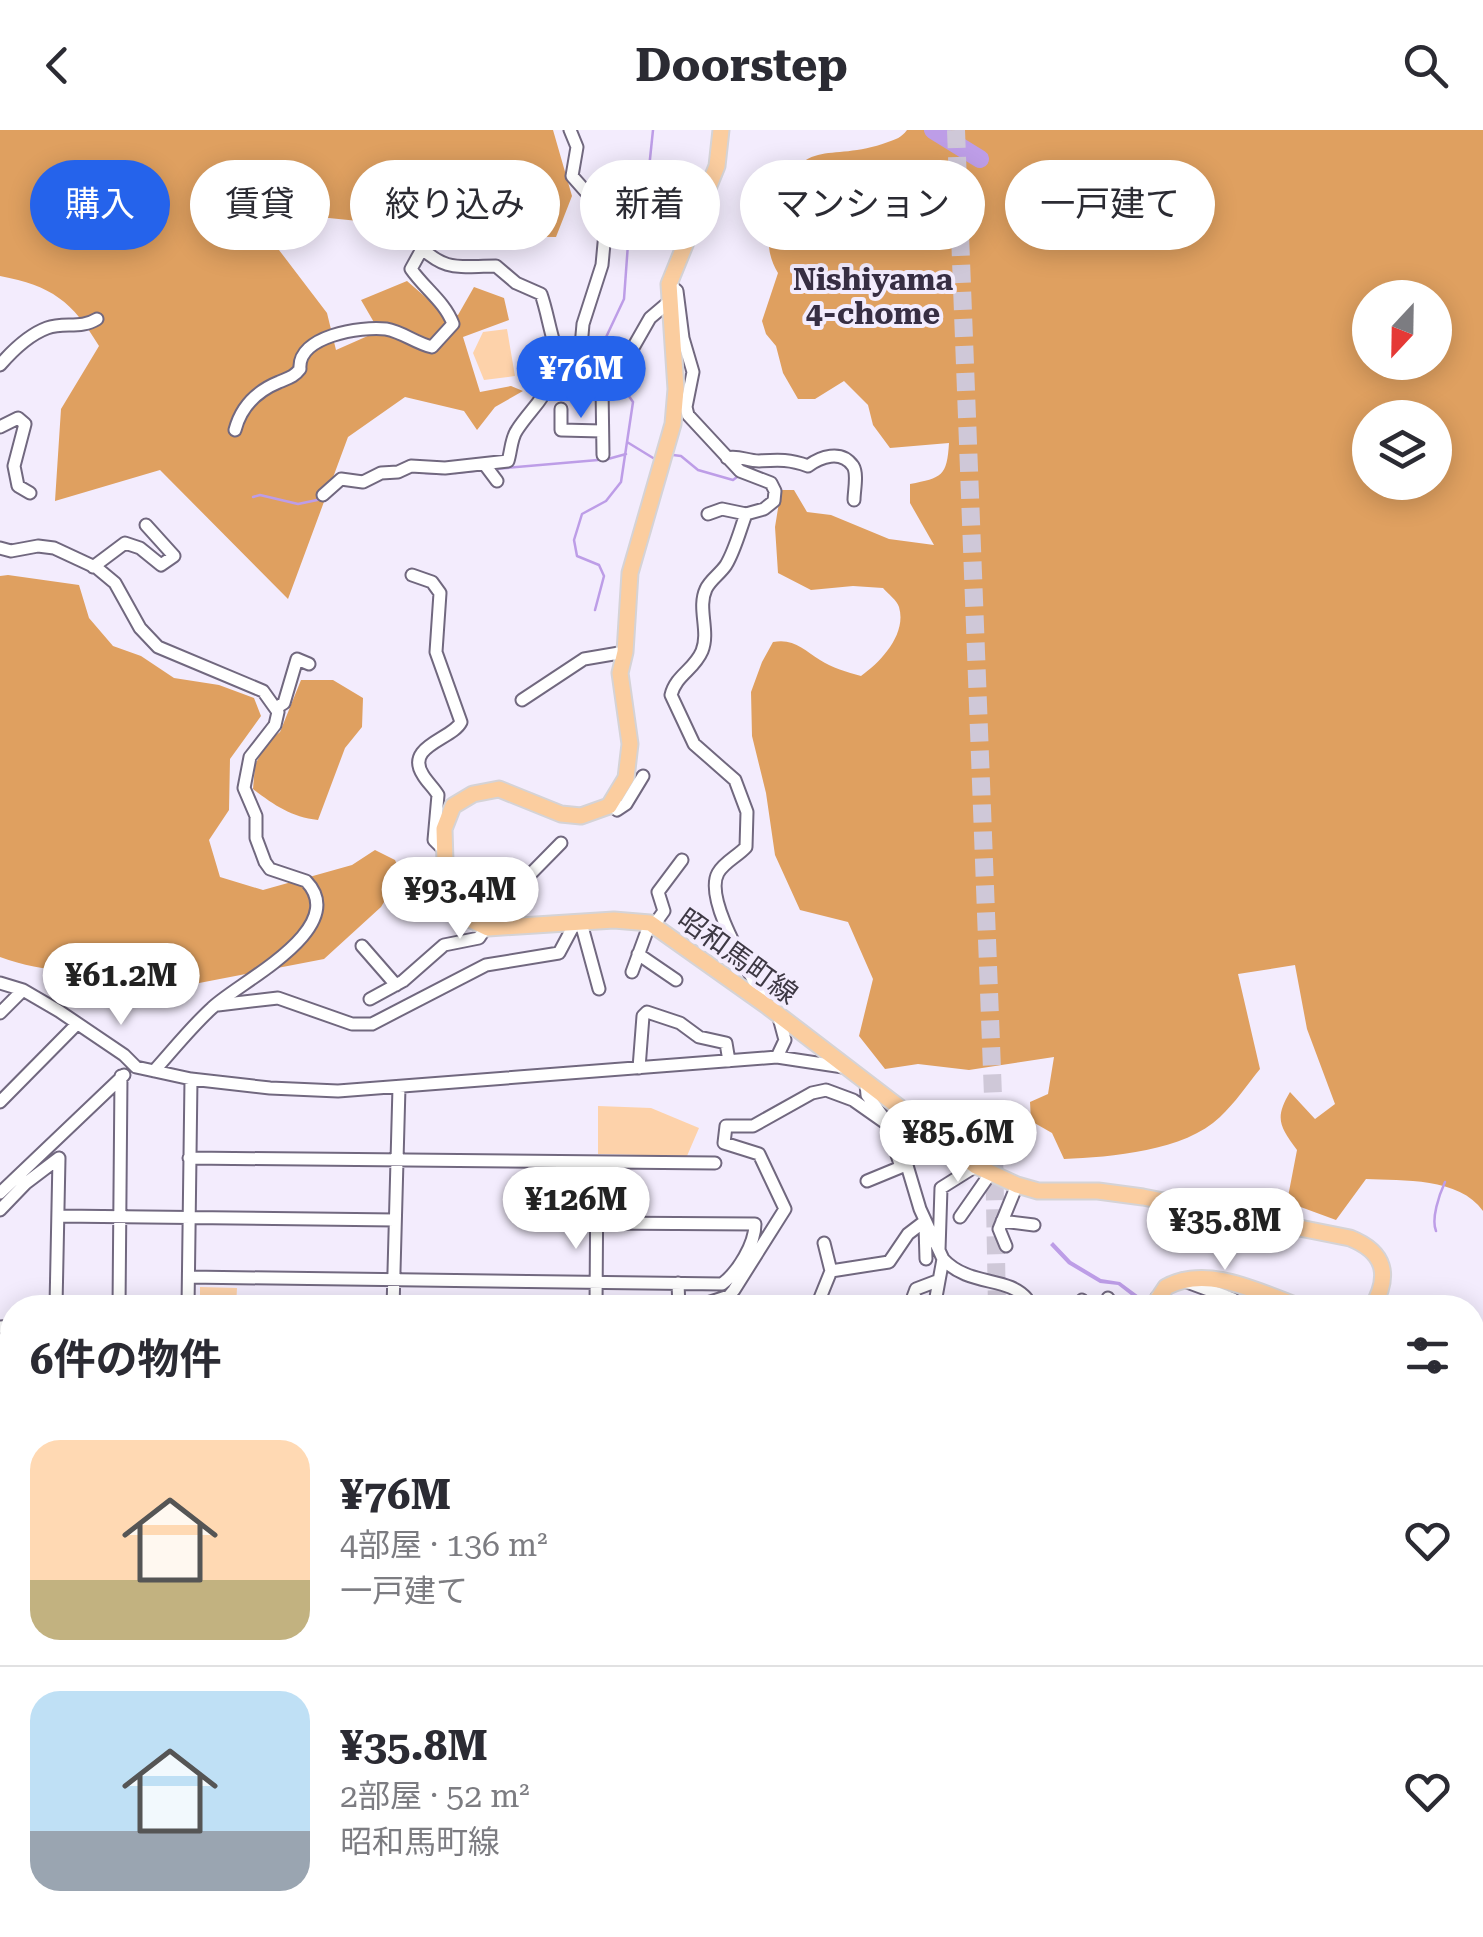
<!DOCTYPE html>
<html lang="ja">
<meta charset="utf-8">
<style>
body{margin:0;font-family:"Roboto Serif","Noto Sans JP",serif;background:#f2f2f3;color:#2b2b33;height:100vh;display:flex;flex-direction:column;font-size:38px;white-space:nowrap}
*{box-sizing:border-box;margin:0}
p{font-size:32px;color:#7c7c81}
.icon{flex:none;width:55px;height:55px;fill:none;stroke:currentColor;stroke-width:2;stroke-linecap:round;stroke-linejoin:round}
.map{position:relative;flex:1;overflow:hidden}
.sheet{position:absolute;left:0px;top:1165px;width:1485px;height:642px;display:flex;flex-direction:column;background:#fff;border-radius:40px 40px 0 0;box-shadow:0 5px 25px #0003}
.sheet>*{flex:none}
.hud{position:absolute;left:30px;top:30px;width:1425px;height:90px;display:flex;gap:20px}
.needle{width:65px;rotate:202deg}
.fabs{position:absolute;left:1352px;top:150px;display:grid;gap:20px}
.fabs a{display:grid;place-items:center;width:100px;height:100px;border-radius:50%;background:#fff;box-shadow:0 5px 25px #0003;font-size:50px}
.price{position:absolute;translate:-50% -85px;padding:0 22px;border-radius:35px;background:#fff;color:#222;font-size:32px;line-height:65px;filter:drop-shadow(0 2px 5px #0008)}
.price::after{content:'';position:absolute;left:50%;top:60px;width:30px;height:22px;margin-left:-15px;background:inherit;clip-path:polygon(0 0,100% 0,50% 100%)}
.price.active{background:#2563eb;color:#fff}
ul{padding:0;list-style:none}
li{display:flex;align-items:center;gap:30px;height:250px;padding:0 30px}
li+li{border-top:2px solid #e1e1e2}
li span{display:grid;place-items:center;flex:none;width:280px;height:200px;border-radius:30px;color:#555}
li>.icon{margin-inline-start:auto}
span .icon{width:120px;height:120px;fill:#fffc;stroke-width:1}
li b{font-size:42px}
h2{display:flex;justify-content:space-between;align-items:center;height:120px;padding:0 30px;font-size:42px}
.tag{padding:0 35px;border-radius:45px;background:#fff;box-shadow:0 5px 25px #0003;font-size:35px;line-height:90px}
.tag.active{background:#2563eb;color:#fff}
header{display:flex;justify-content:space-between;align-items:center;height:130px;padding:0 30px;background:#fff;font-size:45px;font-weight:700}
.map>svg:first-child{display:block}
.green{fill:#fdd2aa}
.forest{fill:#dfa060;fill-rule:evenodd}
.water{fill:#bd9de7}
.lines{fill:none;stroke-linecap:round;stroke-linejoin:round}
.stream{stroke:#bd9de7;stroke-width:2.5}
.river{stroke:#bd9de7;stroke-width:18}
.highway-tunnel{stroke:#cfc8d8;stroke-width:18;stroke-dasharray:18 9;stroke-linecap:butt}
.minor-casing{stroke:#71687f;stroke-width:15}
.major-casing{stroke:#d5d3d6;stroke-width:19}
.minor{stroke:#fff;stroke-width:11}
.major{stroke:#fbcd9f;stroke-width:15}
.labels{text-anchor:middle;stroke-width:8;stroke-linejoin:round;paint-order:stroke}
.street-label{font-size:28px;fill:#3e3944;stroke:#f3ecfd}
.neighbourhood-label{font-size:30px;font-weight:bold;fill:#372e43;stroke:#f3ecfd}
</style>
<header><svg class="icon" aria-label="back" viewBox="0 0 24 24"><path d="M15 5l-7 7 7 7"/></svg>Doorstep<svg class="icon" aria-label="search" viewBox="0 0 24 24"><circle cx="10" cy="10" r="6"/><path d="M15 15l6 6"/></svg></header>
<div class="map">
<svg width="1483" height="1807" viewBox="0 0 1483 1807">
<rect width="100%" height="100%" fill="#f3ecfd"/>
<path class="green" d="M 507,199 L 515,246 L 484,250 L 473,223 L 483,202 Z
M 598,976 L 651,978 L 699,998 L 687,1026 L 598,1024 Z
M 200,1157 L 237,1158 L 236,1177 L 200,1177 Z
M 12,1215 L 12,1325 L 0,1321 L 0,1218 Z"/>
<path class="forest" d="M 0,0 L 553,0 L 572,66 L 556,107 L 463,106 L 401,79 L 368,92 L 260,81 L 279,120 L 327,183 L 336,220 L 379,201 L 361,170 L 407,151 L 438,178 L 458,185 L 474,157 L 504,168 L 509,190 L 463,207 L 480,262 L 511,256 L 523,261 L 495,277 L 477,300 L 464,281 L 405,267 L 348,307 L 288,469 L 160,340 L 55,371 L 61,279 L 99,216 C 72,171 52,156 0,146 Z
M 907,0 L 1483,0 L 1483,1081 C 1459,1047 1403,1051 1366,1049 L 1336,1090 L 1287,1072 L 1297,1020 C 1280,996 1274,989 1290,962 L 1315,989 L 1335,974 L 1307,899 L 1295,835 L 1238,844 L 1260,939 C 1247,955 1235,973 1220,987 C 1185,1021 1111,1027 1064,1029 L 1052,1003 L 1031,991 L 1030,972 L 1048,964 L 1054,927 L 969,940 L 918,934 L 885,939 L 859,906 L 873,849 L 848,792 L 800,780 L 775,725 L 766,663 L 752,606 L 751,562 L 762,532 L 773,512 C 794,508 804,520 820,530 C 832,538 847,542 861,546 C 881,532 907,504 899,477 C 897,470 888,464 883,458 L 853,456 L 811,460 L 778,443 L 775,397 L 781,360 L 794,360 L 807,382 L 831,385 L 889,409 L 934,415 L 910,373 L 910,354 C 942,348 947,346 949,313 L 890,318 L 873,295 L 868,275 L 844,251 L 815,269 L 798,269 L 783,243 L 776,216 L 766,204 L 762,191 L 778,143 C 766,123 767,105 773,83 C 801,0 827,35 888,12 C 896,9 901,8 907,0 ZM 1370,168 L 1435,168 L 1435,232 L 1370,232 ZM 1370,288 L 1435,288 L 1435,352 L 1370,352 Z
M 8,445 L 79,455 L 89,488 L 113,516 L 141,526 L 174,548 L 219,555 L 254,568 L 261,586 L 230,629 L 229,680 L 209,710 L 220,747 L 263,760 L 352,735 L 375,720 L 395,730 L 401,744 L 381,777 L 324,829 L 132,866 L 110,835 C 70,843 38,841 0,827 L 0,446 Z
M 301,550 L 333,550 L 363,568 L 362,597 L 345,618 L 318,690 C 291,687 274,675 253,659 L 255,635 L 266,613 L 280,602 Z
M 716,1795 L 937,1795 L 941,1807 L 724,1807 Z"/>
<path class="water" d="M 1053,1112 L 1071,1131 L 1101,1149 L 1120,1152 L 1147,1172 L 1145,1176 L 1118,1155 L 1100,1153 L 1068,1134 L 1050,1115 Z"/>
<g class="lines">
<path class="stream" d="M 611,244 L 601,236 L 600,220 L 624,169 L 629,100 L 648,48 L 653,0
M 627,312 L 658,331
M 673,325 L 681,326 L 698,340 L 733,350 L 737,347
M 608,329 L 626,324
M 495,339 L 598,330
M 425,343 L 442,344
M 455,343 L 482,340
M 253,367 L 260,365 L 298,374 L 322,369
M 595,480 L 604,446 L 599,435 L 577,426 L 574,410 L 582,384 L 606,371 L 621,352 L 633,272 L 617,249
M 1436,1101 C 1431,1089 1439,1065 1445,1052"/>
<path class="river" d="M 933,0 L 980,29
M 0,1716 L 12,1719
M 183,1795 L 217,1807"/>
<path class="highway-tunnel" d="M 956,0 L 993,966 L 997,1178
M 1023,1795 L 1023,1807"/>
<defs>
<path id="minor" d="M 570,0 L 577,17 L 572,46 L 595,72 L 606,92 L 602,135 L 583,194 L 578,250
M 416,113 C 446,143 458,136 496,136 L 516,153 L 541,164 C 554,200 552,257 604,256 L 622,237 L 650,188 L 670,171
M 669,154 L 677,161 L 683,208 L 693,242 L 686,277 L 688,285 L 740,341 L 771,353 L 775,361 L 774,371 L 764,379 L 746,384 C 740,400 735,420 726,435 C 720,444 710,450 706,459 C 697,478 710,501 702,521 C 694,540 676,545 671,565 L 694,614 L 735,650 L 747,682 L 746,717 C 738,726 724,732 718,743 C 703,770 752,845 765,872
M 0,235 C 13,220 28,205 47,198 C 64,192 81,199 97,189
M 602,257 L 603,325
M 561,279 L 561,300 L 602,301
M 0,297 L 18,288 L 25,294 L 14,336 L 18,356 L 30,363
M 235,300 C 241,277 257,261 279,252 C 288,248 294,247 300,239 C 297,206 361,196 386,199 C 403,202 415,213 432,217 L 453,194 C 445,172 424,158 411,139 L 422,119
M 727,328 C 738,325 747,331 759,331 C 778,330 789,329 808,336 C 820,327 841,319 853,336 C 858,344 854,361 854,370
M 485,335 L 497,351
M 323,365 L 341,349 L 363,352 L 381,343 L 398,342 L 411,336 L 445,338 L 508,331 C 511,322 511,308 517,300 C 536,271 559,260 550,221
M 708,384 L 722,379 L 746,384
M 0,418 L 11,421 L 38,416 L 54,418 L 97,438 L 115,453 L 140,498 L 158,517 L 263,561 L 278,582 L 275,595 L 250,627 L 244,658 L 256,686 L 256,708 L 265,732 L 270,739 L 306,751 C 352,799 237,853 212,878 C 191,897 173,920 154,941
M 93,437 L 125,413 L 140,418 L 161,435 L 174,426 L 146,395
M 412,445 L 432,452 L 440,463 L 436,522 L 461,592 C 453,609 404,616 423,645 C 427,652 434,658 438,665 L 434,710 L 443,719
M 522,570 L 584,529 L 625,522
M 276,578 L 284,573 L 297,529 L 309,534
M 611,674 L 617,680 L 626,674 L 643,646
M 581,793 L 599,859
M 654,795 L 664,781 L 658,762 L 682,730
M 362,816 L 396,855
M 638,824 L 676,850
M 632,842 L 650,793
M 0,853 L 23,860 L 59,881 L 124,925 L 136,937 L 191,949 L 270,958 L 338,961 L 777,927 L 785,910 L 778,884
M 370,869 L 403,851 L 444,815 L 479,808 L 502,773 L 561,713
M 218,875 L 278,868 L 352,894 L 372,894 L 486,835 L 559,823 L 575,793
M 0,883 L 23,860
M 777,927 L 843,937
M 639,938 L 643,886 L 647,882 L 680,893 L 699,907 L 726,913 L 729,931
M 866,954 L 867,965 L 884,988
M 0,972 L 77,894
M 189,1028 L 715,1033
M 867,1051 L 901,1037 L 897,1025
M 0,1063 L 124,945
M 0,1080 L 26,1053 L 59,1028
M 59,1086 L 395,1090
M 960,1087 L 990,1044
M 1002,1091 L 1034,1095
M 925,1096 L 926,1129
M 824,1113 L 831,1141
M 1006,1116 L 999,1099 L 1017,1055
M 939,1120 L 941,1058 L 976,1036
M 943,1129 C 969,1157 1009,1146 1027,1169 L 1024,1178
M 189,1147 L 722,1154 C 738,1142 755,1114 755,1094 L 597,1093
M 1187,1152 L 1233,1169 L 1240,1178
M 678,1153 L 679,1178
M 1157,1167 L 1174,1178
M 1108,1168 L 1114,1178
M 1082,1170 L 1087,1178
M 56,1176 L 59,1028
M 119,1178 L 121,946
M 188,1178 L 191,949
M 393,1178 L 399,957
M 596,1178 L 597,1033
M 692,1178 L 729,1166 L 734,1160 L 785,1079 L 759,1024 L 724,1013 L 726,996 L 753,996 L 812,963 L 826,960 L 853,970 L 890,996 L 900,1012 L 920,1079 L 943,1129 L 934,1178
M 816,1178 L 831,1141 L 889,1132 L 908,1104 L 925,1091
M 909,1178 L 916,1159 L 937,1151
M 0,1197 L 12,1196
M 1472,1232 L 1483,1233
M 1472,1373 L 1483,1378
M 1472,1458 L 1477,1470 L 1472,1488
M 1472,1547 L 1483,1545
M 1481,1649 L 1483,1647
M 0,1765 L 4,1750
M 0,1782 L 12,1788
M 26,1795 L 44,1807
M 232,1795 L 247,1807
M 706,1795 L 719,1807
M 1000,1795 L 1004,1807
M 1372,1795 L 1377,1807
M 1390,1795 L 1394,1807
M 104,1807 L 120,1795
M 361,1807 L 375,1795
M 1027,1807 L 1036,1804 L 1033,1795"/>
<path id="major" d="M 721,0 L 717,36 L 669,154 L 676,259 L 673,294 L 630,443 L 625,522 L 620,543 L 630,614 L 626,648 L 609,676 L 581,686 L 561,684 L 499,659 L 473,664 L 453,676 L 444,699 L 446,764 L 461,785 L 488,798 L 614,790 L 650,793 L 767,876 L 976,1036 L 1017,1055 L 1038,1061 L 1098,1061 L 1143,1067 L 1350,1108 C 1385,1122 1391,1145 1372,1178
M 1152,1178 L 1166,1157 C 1208,1134 1261,1163 1303,1178
M 1278,1795 L 1279,1807"/>
</defs>
<use href="#minor" class="minor-casing"/>
<use href="#major" class="major-casing"/>
<use href="#minor" class="minor"/>
<use href="#major" class="major"/>
</g>
<g class="labels">
<g class="street-label">
<text transform="translate(738 826) rotate(36)" y="10">昭和馬町線</text>
</g>
<g class="neighbourhood-label">
<text x="873" y="160">Nishiyama<tspan x="873" dy="34">4-chome</tspan></text>
</g>
</g>
</svg>
<div class="fabs">
<a><svg class="needle" viewBox="-14 -14 28 28"><path d="M0-13l5 13h-10z" fill="#e53935"/><path d="M0 13l5-13h-10z" fill="#7c7c81"/></svg></a>
<a><svg class="icon" aria-label="layers" viewBox="0 0 24 24"><path d="M12 4l9 5-9 5-9-5zM3 14l9 5 9-5"/></svg></a>
</div>
<b class="price active" style="left:581px;top:291px">¥76M</b>
<b class="price" style="left:460px;top:812px">¥93.4M</b>
<b class="price" style="left:121px;top:898px">¥61.2M</b>
<b class="price" style="left:958px;top:1055px">¥85.6M</b>
<b class="price" style="left:576px;top:1122px">¥126M</b>
<b class="price" style="left:1225px;top:1143px">¥35.8M</b>
<div class="hud">
<a class="tag active">購入</a>
<a class="tag">賃貸</a>
<a class="tag">絞り込み</a>
<a class="tag">新着</a>
<a class="tag">マンション</a>
<a class="tag">一戸建て</a>
</div>
<section class="sheet">
<h2>6件の物件<svg class="icon" aria-label="filters" viewBox="0 0 24 24"><path d="M4 7h16M4 17h16"/><circle cx="9" cy="7" r="2"/><circle cx="15" cy="17" r="2"/></svg></h2>
<ul>
<li><span style="background:linear-gradient(#ffd9b3 70%,#c2b280 0)"><svg class="icon" aria-label="home" viewBox="0 0 24 24"><path d="M3 11l9-7 9 7M6 9v11h12V9"/></svg></span><div><b>¥76M</b><p>4部屋 · 136 m²</p><p>一戸建て</p></div><svg class="icon" aria-label="heart" viewBox="0 0 24 24"><path d="M12 20l-8-8c-3-5 5-10 8-4 3-6 11-1 8 4z"/></svg></li>
<li><span style="background:linear-gradient(#bfe0f5 70%,#9aa5b1 0)"><svg class="icon" aria-label="home" viewBox="0 0 24 24"><path d="M3 11l9-7 9 7M6 9v11h12V9"/></svg></span><div><b>¥35.8M</b><p>2部屋 · 52 m²</p><p>昭和馬町線</p></div><svg class="icon" aria-label="heart" viewBox="0 0 24 24"><path d="M12 20l-8-8c-3-5 5-10 8-4 3-6 11-1 8 4z"/></svg></li>
</ul>
</section>
</div>
